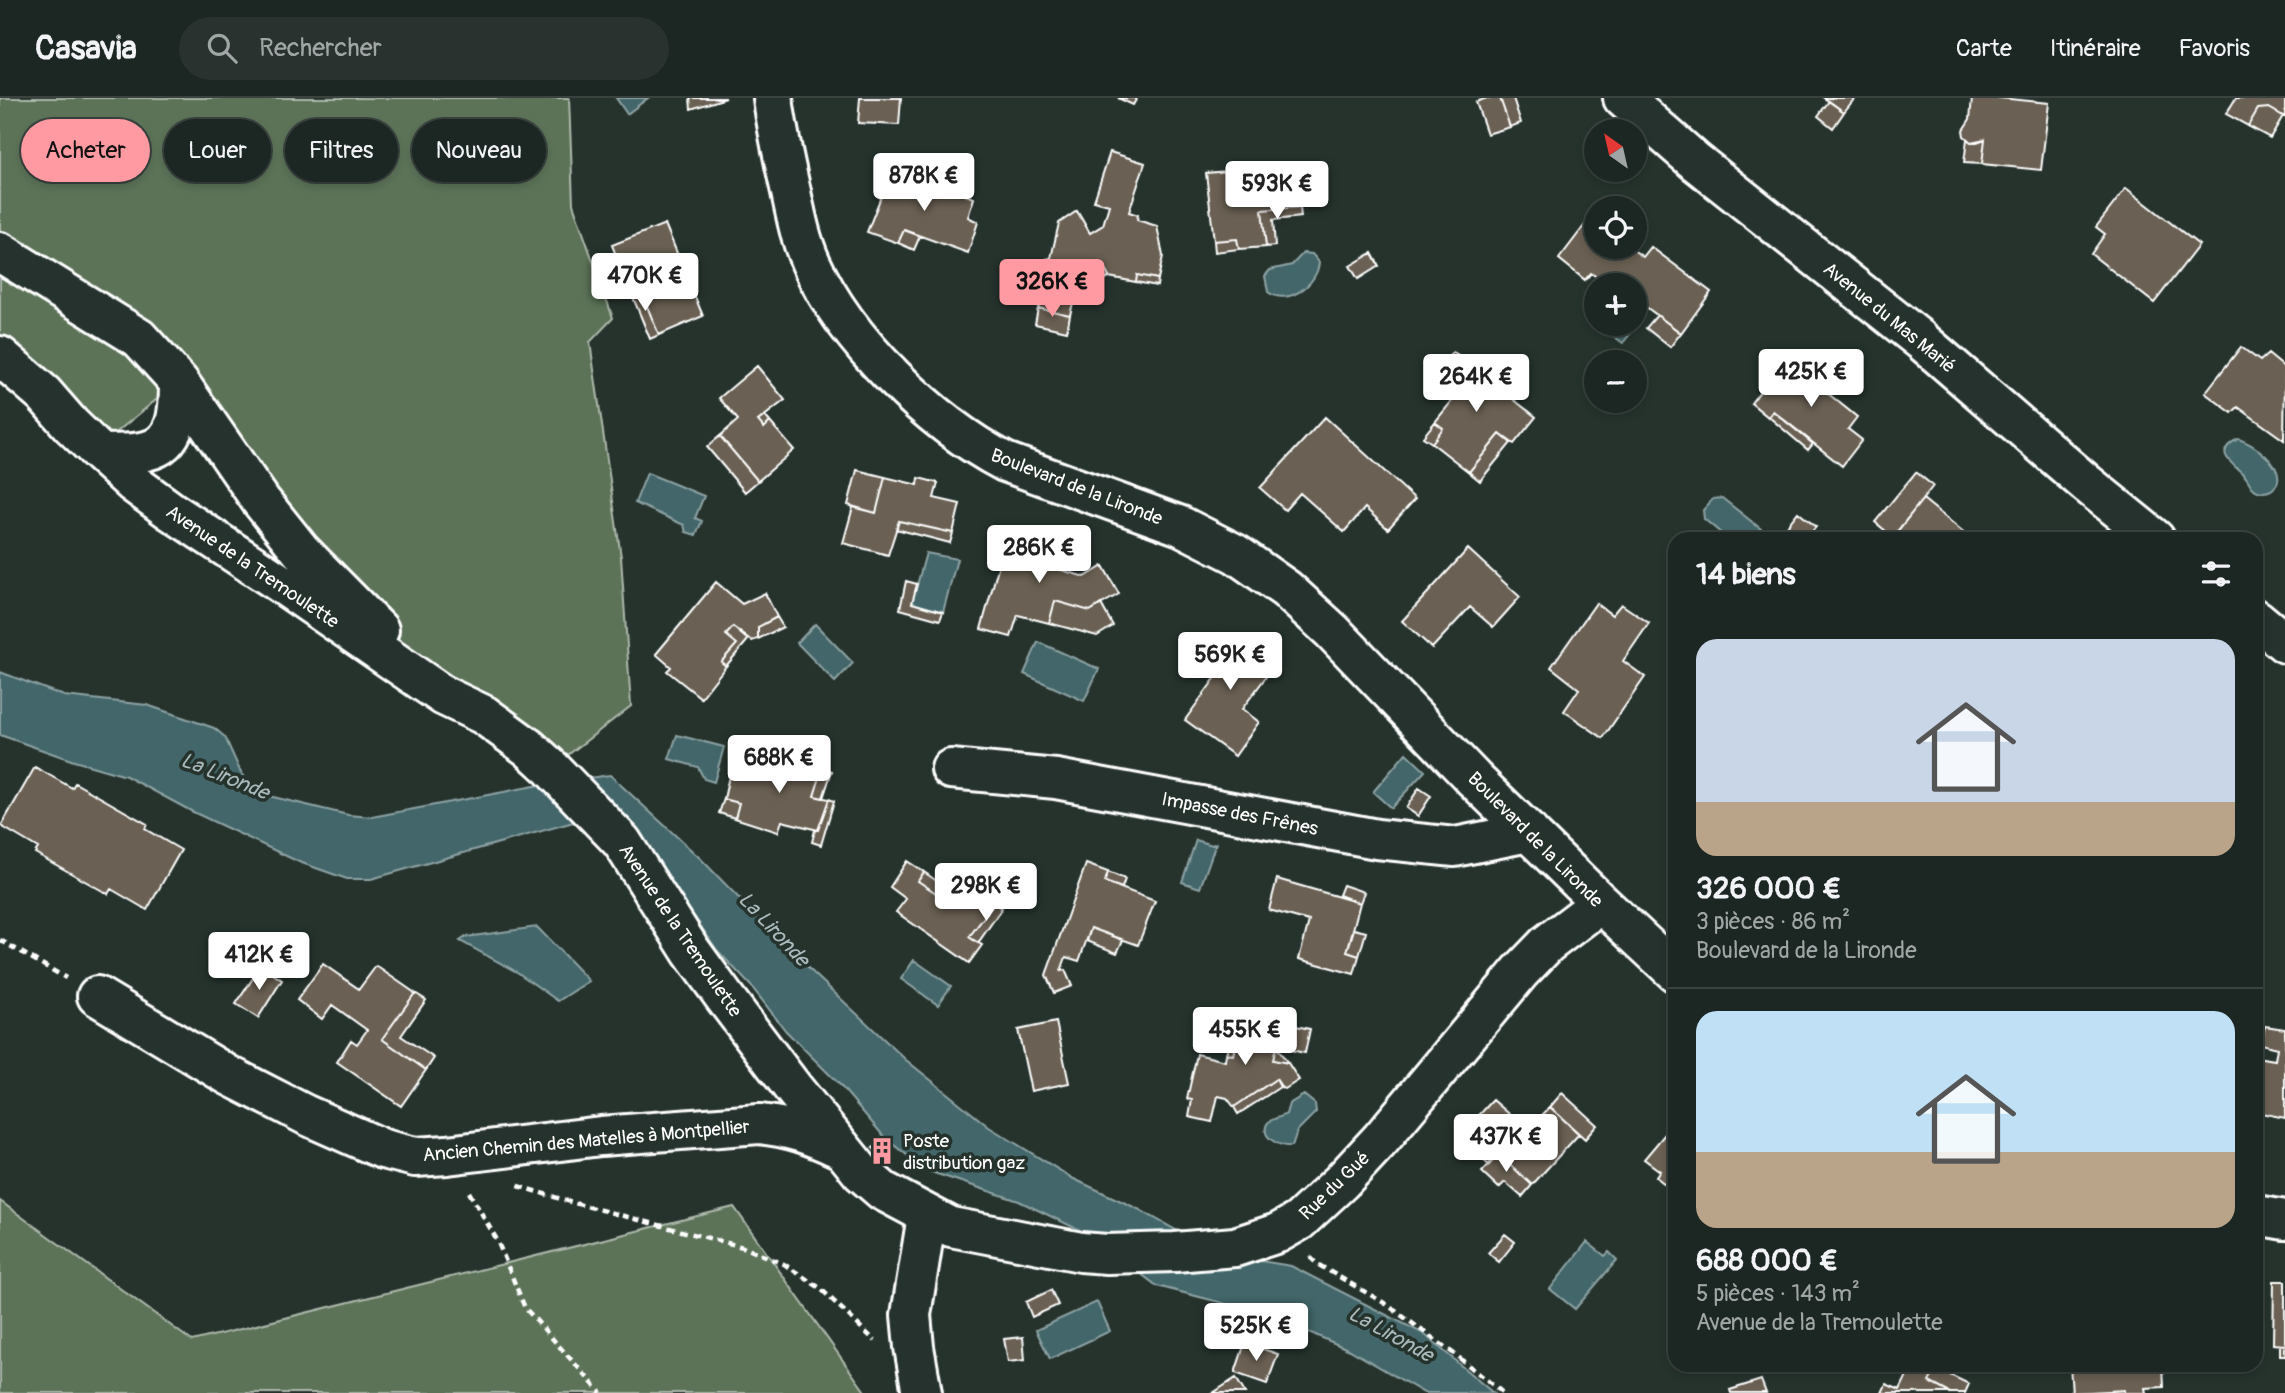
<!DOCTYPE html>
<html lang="fr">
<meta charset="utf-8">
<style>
body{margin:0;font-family:Pangolin,sans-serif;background:#29322f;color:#f1f3f6;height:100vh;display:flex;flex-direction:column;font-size:26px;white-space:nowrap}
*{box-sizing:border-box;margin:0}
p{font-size:23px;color:#a0a5a5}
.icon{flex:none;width:38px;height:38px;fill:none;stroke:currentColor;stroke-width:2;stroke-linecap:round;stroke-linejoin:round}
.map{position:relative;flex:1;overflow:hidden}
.details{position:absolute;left:1668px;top:434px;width:595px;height:840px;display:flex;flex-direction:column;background:#1c2622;border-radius:21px;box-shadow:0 4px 10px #0003,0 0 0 2px #3a4340}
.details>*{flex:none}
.hud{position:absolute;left:21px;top:21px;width:665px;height:63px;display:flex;gap:14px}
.needle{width:46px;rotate:326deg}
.controls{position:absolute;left:1584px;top:21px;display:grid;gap:14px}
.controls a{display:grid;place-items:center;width:63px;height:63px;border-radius:50%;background:#1c2622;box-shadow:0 4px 10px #0003,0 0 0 2px #3a4340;font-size:35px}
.price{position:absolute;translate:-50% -60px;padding:0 16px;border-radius:7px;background:#fff;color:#222;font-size:23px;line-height:46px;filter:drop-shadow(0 2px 4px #0008)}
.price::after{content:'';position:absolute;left:50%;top:42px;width:21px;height:16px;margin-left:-10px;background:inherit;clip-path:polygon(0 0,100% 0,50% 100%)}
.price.current{background:#ff9aa2;color:#111}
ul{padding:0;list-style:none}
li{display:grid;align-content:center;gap:14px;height:371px;padding:0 28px}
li+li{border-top:2px solid #3a4340}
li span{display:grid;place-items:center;height:217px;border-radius:21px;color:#555}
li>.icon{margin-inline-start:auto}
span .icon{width:126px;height:126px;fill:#fffc;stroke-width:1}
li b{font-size:30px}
h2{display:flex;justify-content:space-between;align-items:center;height:84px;padding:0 28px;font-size:30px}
.chip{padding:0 24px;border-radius:32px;background:#1c2622;box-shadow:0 4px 10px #0003,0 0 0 2px #3a4340;font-size:24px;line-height:63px}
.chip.current{background:#ff9aa2;color:#111}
header{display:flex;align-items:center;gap:42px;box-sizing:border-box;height:98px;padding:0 35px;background:#1c2622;border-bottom:2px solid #3a4340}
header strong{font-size:33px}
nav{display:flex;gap:38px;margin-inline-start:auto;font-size:24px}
.search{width:490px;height:63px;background:#29322f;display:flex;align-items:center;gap:18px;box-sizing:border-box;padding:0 24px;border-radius:38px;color:#a0a5a5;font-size:26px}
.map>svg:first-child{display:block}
.green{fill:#5c7358;stroke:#aeb9ac;stroke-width:2}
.water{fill:#436669;stroke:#8ea3a5;stroke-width:2}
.building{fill:#6a6153;stroke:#fff;stroke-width:2}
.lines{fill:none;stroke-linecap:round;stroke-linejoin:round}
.minor-casing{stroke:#fff;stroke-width:44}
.path{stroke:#fff;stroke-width:4.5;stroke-dasharray:7 5;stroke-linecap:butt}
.minor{stroke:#26332d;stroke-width:38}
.labels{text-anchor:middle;stroke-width:7;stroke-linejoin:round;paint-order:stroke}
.street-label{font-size:19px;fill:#fff;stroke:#26332d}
.poi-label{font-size:19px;fill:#fff;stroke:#26332d;text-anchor:start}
.water-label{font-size:21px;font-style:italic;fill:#aababc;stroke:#26332d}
</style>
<header>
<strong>Casavia</strong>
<div class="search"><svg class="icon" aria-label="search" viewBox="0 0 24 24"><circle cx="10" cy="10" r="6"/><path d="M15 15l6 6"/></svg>Rechercher</div>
<nav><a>Carte</a><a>Itinéraire</a><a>Favoris</a></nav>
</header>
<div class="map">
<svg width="2285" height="1295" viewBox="0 0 2285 1295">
<rect width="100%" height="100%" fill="#26332d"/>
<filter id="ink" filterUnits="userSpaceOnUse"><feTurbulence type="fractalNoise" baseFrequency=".0143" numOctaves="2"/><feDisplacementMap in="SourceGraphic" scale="14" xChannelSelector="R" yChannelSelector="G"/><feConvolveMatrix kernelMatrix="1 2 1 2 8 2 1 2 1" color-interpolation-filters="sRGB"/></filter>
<g filter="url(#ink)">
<path class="green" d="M 0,0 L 569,0 L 573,106 L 613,220 L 590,244 L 621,459 L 631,608 L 551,670 L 444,598 L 301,453 L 178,284 L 107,342 L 0,239 Z
M 0,1103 L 192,1243 L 734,1109 L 866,1295 L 0,1295 Z"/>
<path class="water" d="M 616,0 L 648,0 L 627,16 Z
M 1303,155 L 1312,156 L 1319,164 C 1318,186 1288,209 1268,194 L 1265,178 L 1270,172 L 1292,167 Z
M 1635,224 L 1638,226 L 1623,245 L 1596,226 L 1634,226 Z
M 2238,341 C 2253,345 2285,368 2277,386 C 2274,391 2269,394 2263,394 C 2251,394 2251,384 2244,377 C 2232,365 2212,354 2238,341 Z
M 647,375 L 704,398 L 695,420 L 702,423 L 696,437 L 686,434 L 684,427 L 635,405 Z
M 1722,400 L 1761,431 L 1757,437 L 1761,441 L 1728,441 L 1704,421 L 1703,412 L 1713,401 Z
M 926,455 L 957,461 L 943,514 L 912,505 Z
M 815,526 L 853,565 L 835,584 L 797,545 Z
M 1038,544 L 1099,571 L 1084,603 L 1024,576 Z
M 0,574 L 64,598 L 147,607 L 214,630 L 225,639 L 241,675 L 252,689 L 269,698 L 348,717 L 372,719 L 545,686 L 610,677 L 702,762 L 791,854 L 906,962 L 989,1029 L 1074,1081 L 1138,1111 L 1219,1156 L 1291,1168 L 1424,1236 L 1493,1295 L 1424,1295 L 1350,1252 L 1297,1229 L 1223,1205 L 1157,1188 L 1090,1137 L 1019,1103 L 928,1073 L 886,1041 L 839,986 L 786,933 L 751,888 L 717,852 L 645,746 L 577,723 L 371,781 L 347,781 L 299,764 L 191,713 L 126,678 L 74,663 L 0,637 Z
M 677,637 L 724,649 L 714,684 L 704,681 L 698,669 L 669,661 Z
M 1406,655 L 1425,673 L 1391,710 L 1373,694 Z
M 1196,742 L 1212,747 L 1216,745 L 1200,790 L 1182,784 Z
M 537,829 L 589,883 L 558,903 L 517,874 L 460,843 L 466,839 Z
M 914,862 L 951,888 L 938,907 L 901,881 Z
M 1304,997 L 1315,1006 L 1316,1014 L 1297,1033 L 1292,1048 C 1282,1049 1260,1041 1267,1026 C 1270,1020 1281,1020 1286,1016 L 1289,1006 Z
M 1587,1144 L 1605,1158 L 1609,1154 L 1617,1162 L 1575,1211 L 1550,1191 Z
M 1097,1204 L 1110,1233 L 1050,1261 L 1036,1232 Z"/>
<path class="building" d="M 690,0 L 726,0 L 691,11 Z
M 860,0 L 901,0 L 899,27 L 858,25 Z
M 1118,0 L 1137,0 L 1133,7 Z
M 1487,0 L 1500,0 L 1510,29 L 1487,36 L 1476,4 Z
M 1500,0 L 1513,0 L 1521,25 L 1510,29 Z
M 1824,0 L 1855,0 L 1844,14 Z
M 1972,0 L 2000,0 L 2049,5 L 2041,72 L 1982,66 L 1985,41 L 1971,44 L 1964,38 L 1963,32 L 1970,21 Z
M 2236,0 L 2285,0 L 2285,19 L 2269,10 L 2258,11 L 2248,28 L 2226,16 Z
M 1829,3 L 1844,14 L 1833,30 L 1818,18 Z
M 2269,10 L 2283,18 L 2270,40 L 2248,28 L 2258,11 Z
M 1967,41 L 1971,44 L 1977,44 L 1985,41 L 1982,66 L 1964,65 Z
M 1110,54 L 1145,65 L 1129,114 L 1138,117 L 1137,122 L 1157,128 L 1163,158 L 1158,181 L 1137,177 L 1136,184 L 1109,179 L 1103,168 L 1081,182 L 1087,193 L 1074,201 L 1070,217 L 1038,210 L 1046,176 L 1044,173 L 1046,161 L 1051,160 L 1059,125 L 1077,113 L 1090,135 L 1103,127 L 1109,107 L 1094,103 Z
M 1296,67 L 1296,72 L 1319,70 L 1322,101 L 1299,103 L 1300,109 L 1262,112 L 1266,149 L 1239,151 L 1237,141 L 1214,143 L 1206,75 Z
M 892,71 L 974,100 L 968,119 L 978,124 L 968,155 L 904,132 L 898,145 L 867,134 Z
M 2126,90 L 2199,147 L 2154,205 L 2091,156 L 2105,136 L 2096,129 Z
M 1300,109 L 1301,119 L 1273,122 L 1275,148 L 1266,149 L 1262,112 Z
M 1594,115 L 1596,117 L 1596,149 L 1629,149 L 1643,159 L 1651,149 L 1711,194 L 1681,235 L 1634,200 L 1634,187 L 1608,187 L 1591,175 L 1585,182 L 1559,161 Z
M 665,126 L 703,218 L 659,237 L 639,189 L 630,192 L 612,147 Z
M 904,132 L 920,138 L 914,152 L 898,145 Z
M 1237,141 L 1239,151 L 1215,154 L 1214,143 Z
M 1372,155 L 1379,168 L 1358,181 L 1350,168 Z
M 1103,168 L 1109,179 L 1087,193 L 1081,182 Z
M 1137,177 L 1158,181 L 1157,188 L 1136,184 Z
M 639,189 L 659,237 L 650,241 L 630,192 Z
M 1038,210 L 1070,217 L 1067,233 L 1035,226 Z
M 1657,217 L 1681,235 L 1670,249 L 1646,230 Z
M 2241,249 L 2260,263 L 2268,256 L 2285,270 L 2284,342 L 2238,309 L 2232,315 L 2205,295 Z
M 1453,254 L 1536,319 L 1514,346 L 1500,336 L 1469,374 L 1432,345 L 1443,330 L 1435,324 L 1456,298 L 1432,279 Z
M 1806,255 L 1830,274 L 1820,289 L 1857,319 L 1848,331 L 1862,342 L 1842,368 L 1773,313 L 1768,319 L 1751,305 L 1775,274 L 1785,282 Z
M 757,268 L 785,302 L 758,323 L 764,330 L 770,324 L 794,352 L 758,383 L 720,338 L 738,322 L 719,300 Z
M 1773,313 L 1813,346 L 1808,352 L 1769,319 Z
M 765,318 L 770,324 L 764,330 L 758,323 Z
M 1325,319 L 1415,401 L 1388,431 L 1365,410 L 1344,434 L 1300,395 L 1285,412 L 1260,390 Z
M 1435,324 L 1443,330 L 1432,345 L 1423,339 Z
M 1500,336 L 1511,345 L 1480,383 L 1469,374 Z
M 720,338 L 758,383 L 745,394 L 707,349 Z
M 857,372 L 885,379 L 876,415 L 848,407 Z
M 1916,374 L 1933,388 L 1893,439 L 1875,424 Z
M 885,379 L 918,387 L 919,380 L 938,385 L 934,400 L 960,406 L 953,435 L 899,423 L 888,457 L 843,445 L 853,409 L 876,415 Z
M 1923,401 L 1972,441 L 1891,441 Z
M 1798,414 L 1816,429 L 1806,441 L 1785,441 L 1780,437 Z
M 899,423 L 953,435 L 950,445 L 896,431 Z
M 1008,434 L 1065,448 L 1058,471 L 1085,479 L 1103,468 L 1119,496 L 1090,513 L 1055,503 L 1049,525 L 1018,517 L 1011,539 L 981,531 Z
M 1468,451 L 1520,499 L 1493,529 L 1470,509 L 1432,550 L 1402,523 Z
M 906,483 L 917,486 L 912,505 L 943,514 L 940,522 L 900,511 Z
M 716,484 L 742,506 L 765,495 L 777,519 L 758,529 L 758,541 L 752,543 L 733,529 L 726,537 L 737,546 L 721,564 L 726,568 L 701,600 L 667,573 L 671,569 L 656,556 Z
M 1055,503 L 1090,513 L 1101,506 L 1113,528 L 1097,538 L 1049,525 Z
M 1596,505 L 1612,517 L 1621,506 L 1649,525 L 1623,563 L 1645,579 L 1603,640 L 1564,613 L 1579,591 L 1551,569 Z
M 777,519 L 783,529 L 758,541 L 758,529 Z
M 733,529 L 748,542 L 726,568 L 721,564 L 737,546 L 726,537 Z
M 1218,536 L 1236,549 L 1244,539 L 1277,564 L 1242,611 L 1259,624 L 1235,658 L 1185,622 L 1216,579 L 1198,565 Z
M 772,656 L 823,670 L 814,698 L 829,701 L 818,732 L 782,723 L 778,734 L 735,720 L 739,705 L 724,701 L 730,673 L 764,682 Z
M 35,669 L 72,690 L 75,685 L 147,726 L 145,731 L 181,752 L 147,812 L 111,791 L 108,796 L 35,755 L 38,750 L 1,728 Z
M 823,670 L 832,673 L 823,700 L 814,698 Z
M 1419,690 L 1431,698 L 1418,718 L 1406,710 Z
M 724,701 L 739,705 L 735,720 L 719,715 Z
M 829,701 L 834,703 L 821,747 L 812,744 L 815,732 L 818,732 Z
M 907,763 L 924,774 L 918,783 L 942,799 L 953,784 L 957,787 L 962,781 L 995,805 L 969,839 L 982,847 L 969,865 L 896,814 L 906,801 L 890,789 Z
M 1086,766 L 1108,774 L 1105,784 L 1155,803 L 1138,847 L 1091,830 L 1079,863 L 1066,859 L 1061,873 L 1065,872 L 1072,888 L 1054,895 L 1046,877 Z
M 924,774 L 948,791 L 942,799 L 918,783 Z
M 1108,774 L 1125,781 L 1122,790 L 1105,784 Z
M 957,777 L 962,781 L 957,787 L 953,784 Z
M 1277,781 L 1360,805 L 1347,854 L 1359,858 L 1354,876 L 1299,861 L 1309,823 L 1269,812 Z
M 1343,787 L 1364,794 L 1360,805 L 1339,797 Z
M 995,805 L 1002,810 L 978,845 L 969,839 Z
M 1091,830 L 1123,842 L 1117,855 L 1087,843 Z
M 1354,831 L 1366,834 L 1359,858 L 1347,854 Z
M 323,866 L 359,891 L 376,868 L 415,895 L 382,941 L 426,972 L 401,1008 L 337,964 L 351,942 L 357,946 L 367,932 L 332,907 L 322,921 L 297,902 Z
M 261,868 L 282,882 L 258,920 L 236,906 Z
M 415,895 L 426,902 L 401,938 L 434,960 L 426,972 L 382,941 Z
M 1249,918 L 1310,931 L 1305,955 L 1276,949 L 1273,962 L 1288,965 L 1299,982 L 1285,991 L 1282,990 L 1276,981 L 1234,1009 L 1227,1000 L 1218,998 L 1212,1024 L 1189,1019 L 1192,1002 L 1187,1001 L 1197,956 L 1225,963 L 1226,956 L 1233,957 L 1237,941 L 1244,942 Z
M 1056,924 L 1069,985 L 1031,993 L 1018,932 Z
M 2256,926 L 2265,928 L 2261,946 L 2256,945 Z
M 2265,928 L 2285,931 L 2285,1020 L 2256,1014 L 2256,959 L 2275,962 L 2277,950 L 2261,946 Z
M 1230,939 L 1237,941 L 1233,957 L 1226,956 Z
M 1276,949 L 1280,954 L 1288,965 L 1273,962 Z
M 1276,981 L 1280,989 L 1238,1016 L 1234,1009 Z
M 1562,995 L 1597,1027 L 1585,1041 L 1550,1009 Z
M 1493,1002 L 1528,1032 L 1550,1009 L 1579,1036 L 1532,1087 L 1504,1061 L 1510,1054 L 1504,1050 L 1489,1067 L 1458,1040 Z
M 1675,1024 L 1675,1094 L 1656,1079 L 1660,1073 L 1644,1061 Z
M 880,1045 L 890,1056 L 884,1062 L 873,1050 Z
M 1504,1050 L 1510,1054 L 1504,1061 L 1532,1087 L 1522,1099 L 1505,1084 L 1499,1090 L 1482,1074 Z
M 1505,1136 L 1515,1144 L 1499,1164 L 1488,1155 Z
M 2274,1183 L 2285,1183 L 2285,1247 L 2273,1246 Z
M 1051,1192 L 1058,1207 L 1032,1219 L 1026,1204 Z
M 1023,1239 L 1025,1262 L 1008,1264 L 1004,1241 Z
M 1245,1245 L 1278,1256 L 1267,1286 L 1235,1275 Z
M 2280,1247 L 2285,1247 L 2285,1258 L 2280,1258 Z
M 1912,1267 L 1938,1267 L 1929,1284 L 1950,1295 L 1882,1295 L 1886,1286 L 1900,1292 Z
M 1938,1267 L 1952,1267 L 1948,1276 L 1969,1286 L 1965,1295 L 1950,1295 L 1929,1284 Z
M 2070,1267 L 2163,1267 L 2164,1289 L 2145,1290 L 2146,1295 L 2124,1295 L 2124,1292 L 2072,1295 Z
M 1236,1280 L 1245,1295 L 1213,1295 Z
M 1761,1282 L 1766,1295 L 1731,1295 L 1730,1292 Z
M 2124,1292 L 2124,1295 L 2095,1294 Z"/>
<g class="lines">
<defs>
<path id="minor" d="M 773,0 C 777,32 784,63 791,94 C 796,118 801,143 811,165 C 846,243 931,325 1005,364 L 1181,428 L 1236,456 L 1286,491 L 1332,533 L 1474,681 L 1601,805 L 1675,874
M 1623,0 L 1696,64 L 1922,243 L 2086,385 L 2155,441
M 0,154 L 139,240 L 179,284 L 261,403 L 301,453 L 379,532
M 0,258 L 44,296 L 71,327 L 101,356 L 133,385 L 171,413 L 280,485 L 444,598 L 484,617 L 529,650 L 551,670 L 622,744 L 691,853 L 725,900 L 793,990 L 861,1074 L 883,1093 L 951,1129 L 1081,1154 L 1107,1156 L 1175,1154 L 1235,1149 L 1278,1135 L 1299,1123 L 1341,1084 L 1381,1041 L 1520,874 L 1547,846 L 1601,805
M 101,356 C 115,355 132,357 146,353 C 179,346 179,310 179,284
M 2256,521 L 2285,545
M 951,671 L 1056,681 L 1377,741 L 1455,749 L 1529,734
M 97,898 L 228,977 L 306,1017 L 383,1051 L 415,1059 L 447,1057 L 601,1038 L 759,1026 C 790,1029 811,1037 839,1050
M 2256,1117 L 2285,1122
M 922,1295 L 914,1249 L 911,1217 L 927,1118"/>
</defs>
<use href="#minor" class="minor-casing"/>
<path class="path" d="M 0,842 L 66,880
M 518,1088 L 574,1105 L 743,1149 L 784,1166 L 820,1190 L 875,1243
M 469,1094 L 497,1142 L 525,1210 L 601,1295
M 1310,1159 L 1317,1166 L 1386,1206 L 1453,1255 L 1503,1295"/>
<use href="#minor" class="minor"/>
</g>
</g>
<defs>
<symbol id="building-bare" viewBox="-9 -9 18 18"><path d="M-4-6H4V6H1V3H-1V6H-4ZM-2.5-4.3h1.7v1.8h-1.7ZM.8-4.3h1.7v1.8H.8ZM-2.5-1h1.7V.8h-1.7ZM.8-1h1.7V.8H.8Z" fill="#ff9aa2" stroke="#26332d" stroke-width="2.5" paint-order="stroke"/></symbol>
</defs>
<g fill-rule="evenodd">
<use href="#building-bare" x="863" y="1034" width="38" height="38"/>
</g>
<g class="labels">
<g class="street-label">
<text transform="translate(1890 219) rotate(39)" y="7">Avenue du Mas Marié</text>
<text transform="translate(1077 388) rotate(21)" y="7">Boulevard de la Lironde</text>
<text transform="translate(253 468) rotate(34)" y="7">Avenue de la Tremoulette</text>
<text transform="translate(1240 715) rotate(11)" y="7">Impasse des Frênes</text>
<text transform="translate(1536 741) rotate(45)" y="7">Boulevard de la Lironde</text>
<text transform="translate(681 832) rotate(56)" y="7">Avenue de la Tremoulette</text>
<text transform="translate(586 1042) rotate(-5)" y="7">Ancien Chemin des Matelles à Montpellier</text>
<text transform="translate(1334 1087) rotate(-44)" y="7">Rue du Gué</text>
</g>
<g class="poi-label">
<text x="903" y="1049">Poste<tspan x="903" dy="22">distribution gaz</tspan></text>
</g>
<g class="water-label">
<text transform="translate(225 678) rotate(22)" y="7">La Lironde</text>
<text transform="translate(774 831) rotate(47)" y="7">La Lironde</text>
<text transform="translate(1391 1236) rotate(29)" y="7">La Lironde</text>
</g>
</g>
</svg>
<div class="controls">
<a><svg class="needle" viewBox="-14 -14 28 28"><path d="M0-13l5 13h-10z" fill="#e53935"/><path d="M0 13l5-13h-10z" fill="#a0a5a5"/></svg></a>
<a><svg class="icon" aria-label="locate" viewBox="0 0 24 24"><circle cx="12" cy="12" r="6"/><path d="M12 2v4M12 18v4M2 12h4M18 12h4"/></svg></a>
<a>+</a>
<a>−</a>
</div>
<b class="price" style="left:924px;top:115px">878K €</b>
<b class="price" style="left:1277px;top:123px">593K €</b>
<b class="price" style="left:645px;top:215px">470K €</b>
<b class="price current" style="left:1052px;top:221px">326K €</b>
<b class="price" style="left:1811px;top:311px">425K €</b>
<b class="price" style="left:1476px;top:316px">264K €</b>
<b class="price" style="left:1039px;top:487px">286K €</b>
<b class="price" style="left:1230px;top:594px">569K €</b>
<b class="price" style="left:779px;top:697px">688K €</b>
<b class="price" style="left:986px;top:825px">298K €</b>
<b class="price" style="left:259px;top:894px">412K €</b>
<b class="price" style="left:1245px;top:969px">455K €</b>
<b class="price" style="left:1506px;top:1076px">437K €</b>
<b class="price" style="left:1256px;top:1265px">525K €</b>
<div class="hud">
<a class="chip current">Acheter</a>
<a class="chip">Louer</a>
<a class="chip">Filtres</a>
<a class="chip">Nouveau</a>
</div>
<section class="details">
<h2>14 biens<svg class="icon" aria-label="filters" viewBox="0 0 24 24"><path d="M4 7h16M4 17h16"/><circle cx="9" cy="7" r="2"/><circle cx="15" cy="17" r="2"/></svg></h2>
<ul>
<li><span style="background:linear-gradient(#c9d6e8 75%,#b9a48a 0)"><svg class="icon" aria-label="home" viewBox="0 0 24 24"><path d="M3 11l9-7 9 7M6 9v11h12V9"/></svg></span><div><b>326 000 €</b><p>3 pièces · 86 m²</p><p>Boulevard de la Lironde</p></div></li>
<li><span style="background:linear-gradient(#bfe0f5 65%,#b9a48a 0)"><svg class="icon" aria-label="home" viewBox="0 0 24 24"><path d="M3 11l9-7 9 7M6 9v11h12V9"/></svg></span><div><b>688 000 €</b><p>5 pièces · 143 m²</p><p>Avenue de la Tremoulette</p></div></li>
</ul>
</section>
</div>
